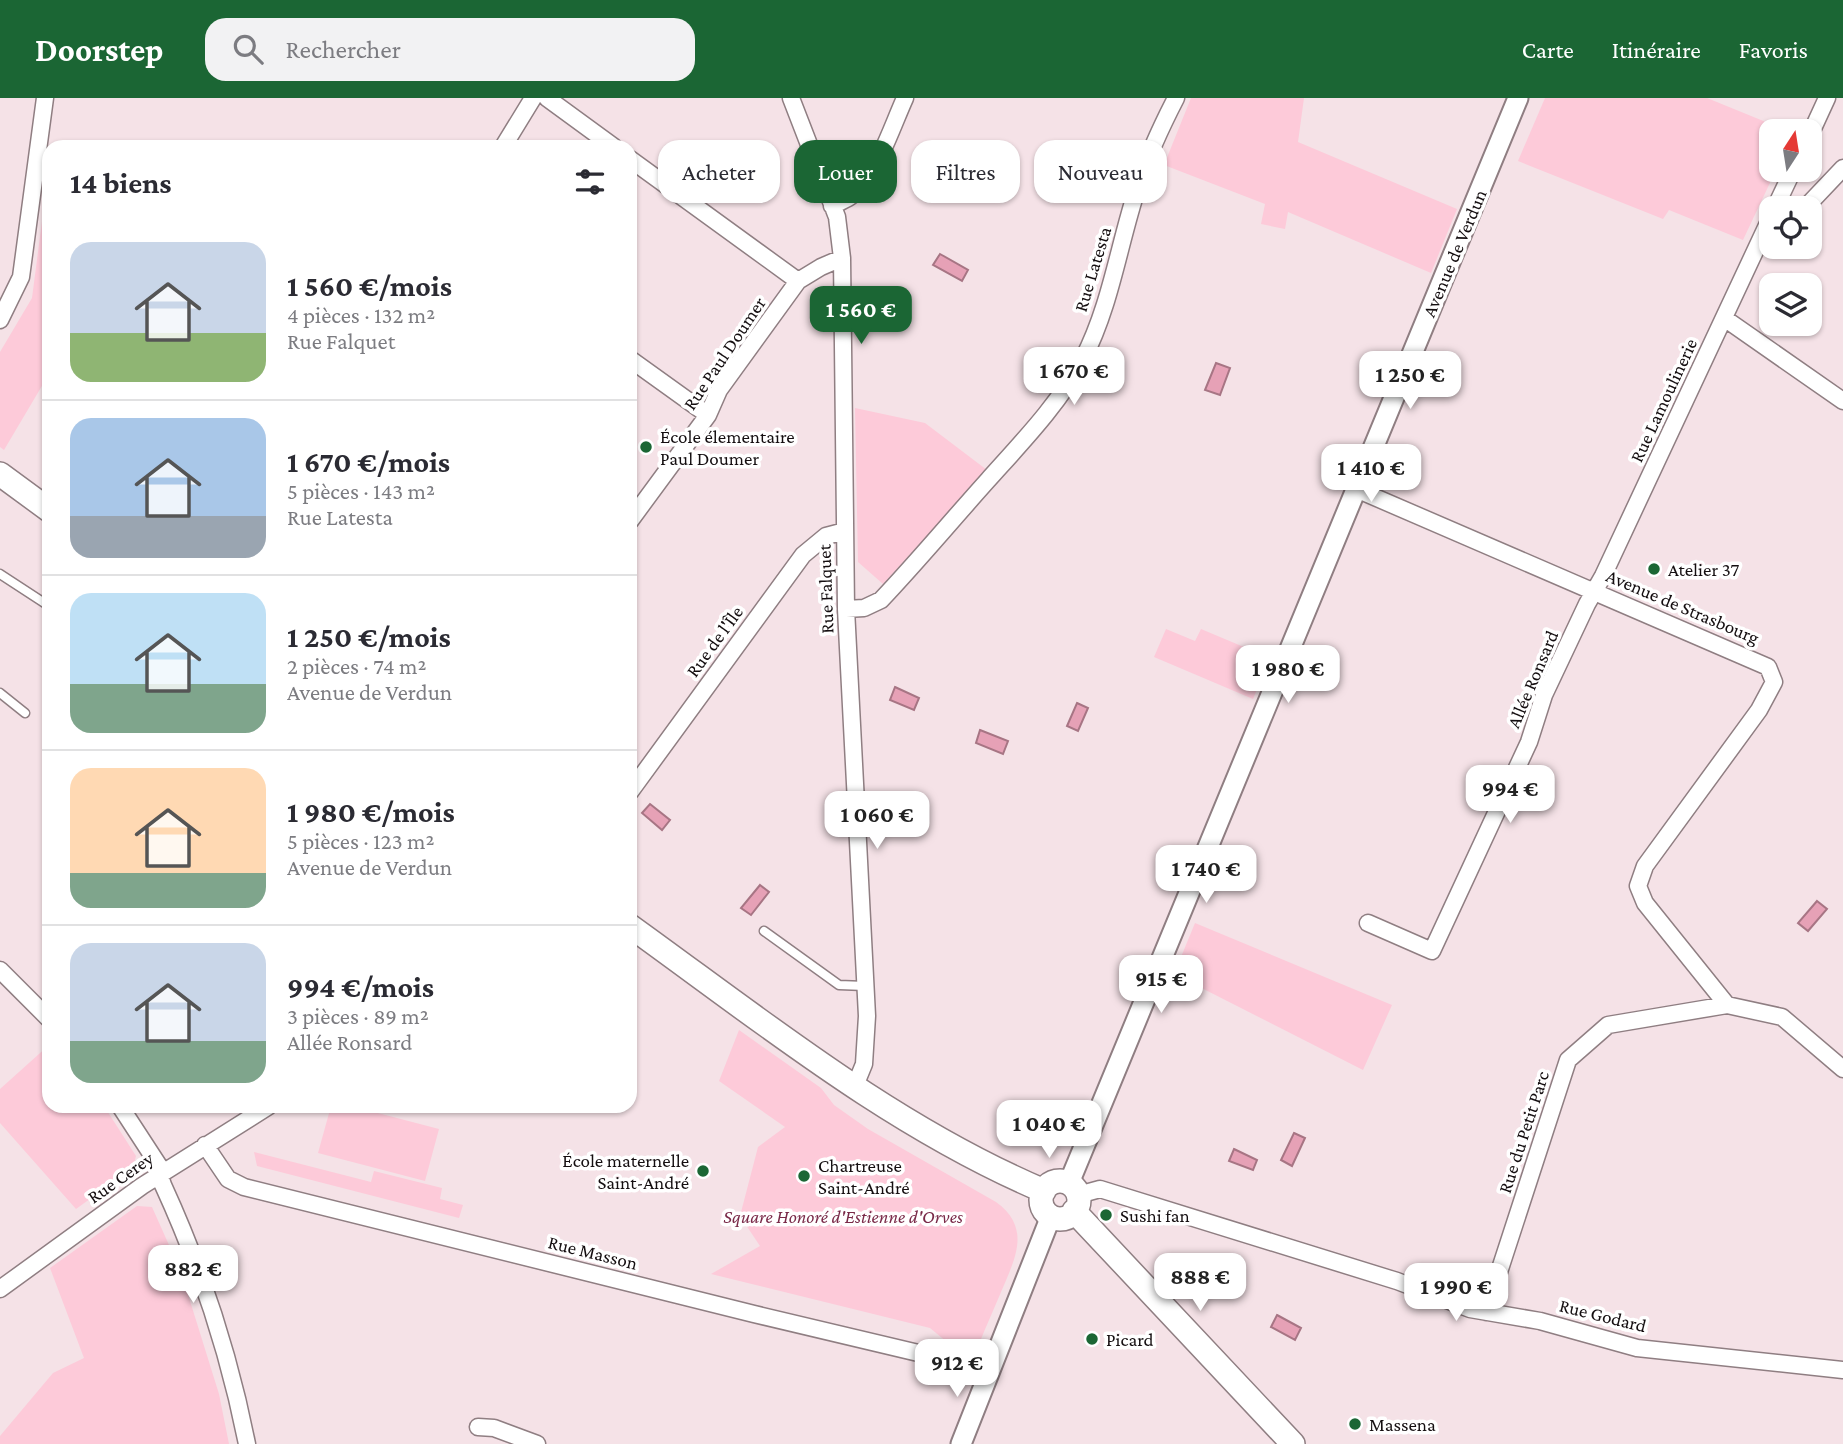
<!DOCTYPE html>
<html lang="fr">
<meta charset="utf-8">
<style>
body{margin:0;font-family:"Crimson Pro",serif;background:#f2f2f3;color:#2b2b33;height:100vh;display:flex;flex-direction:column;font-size:26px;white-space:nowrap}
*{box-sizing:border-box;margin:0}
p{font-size:23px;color:#7c7c81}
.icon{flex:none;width:38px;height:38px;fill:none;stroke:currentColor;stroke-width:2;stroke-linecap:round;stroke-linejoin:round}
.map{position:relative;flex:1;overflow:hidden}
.side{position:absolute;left:42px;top:42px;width:595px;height:973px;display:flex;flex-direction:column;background:#fff;border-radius:21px;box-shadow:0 2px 5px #0004}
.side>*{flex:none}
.hud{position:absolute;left:658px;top:42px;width:665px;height:63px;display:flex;gap:14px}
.needle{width:46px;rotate:12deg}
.buttons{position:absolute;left:1759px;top:21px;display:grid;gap:14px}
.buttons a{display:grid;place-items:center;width:63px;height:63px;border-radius:14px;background:#fff;box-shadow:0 2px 5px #0004;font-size:35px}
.price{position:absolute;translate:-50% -60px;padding:0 16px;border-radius:14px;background:#fff;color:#222;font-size:23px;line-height:46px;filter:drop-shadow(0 2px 4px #0008)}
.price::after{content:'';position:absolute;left:50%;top:42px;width:21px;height:16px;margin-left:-10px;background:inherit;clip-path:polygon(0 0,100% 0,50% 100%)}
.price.on{background:#1b6634;color:#fff}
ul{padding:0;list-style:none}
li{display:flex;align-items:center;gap:21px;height:175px;padding:0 28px}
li+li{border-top:2px solid #e1e1e2}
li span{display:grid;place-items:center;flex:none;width:196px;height:140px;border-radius:21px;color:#555}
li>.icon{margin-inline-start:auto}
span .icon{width:84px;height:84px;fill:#fffc;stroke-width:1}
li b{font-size:30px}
h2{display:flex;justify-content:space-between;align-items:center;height:84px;padding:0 28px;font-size:30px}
.pill{padding:0 24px;border-radius:21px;background:#fff;box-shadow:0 2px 5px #0004;font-size:24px;line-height:63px}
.pill.on{background:#1b6634;color:#fff}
header{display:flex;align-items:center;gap:42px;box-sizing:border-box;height:98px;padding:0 35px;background:#1b6634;color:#fff}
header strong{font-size:33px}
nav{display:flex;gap:38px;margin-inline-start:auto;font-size:24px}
.search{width:490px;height:63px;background:#f2f2f3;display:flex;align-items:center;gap:18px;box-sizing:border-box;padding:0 24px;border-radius:21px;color:#7c7c81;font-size:26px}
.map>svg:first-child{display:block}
.green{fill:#fdcad9}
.water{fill:#e6a1b6;stroke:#a77584;stroke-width:2}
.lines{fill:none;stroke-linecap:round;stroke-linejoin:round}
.service-casing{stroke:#8f7e82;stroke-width:11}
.minor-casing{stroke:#8f7e82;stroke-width:19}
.tertiary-casing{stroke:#8f7e82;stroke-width:23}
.secondary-casing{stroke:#8f7e82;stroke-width:26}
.service{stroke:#fff;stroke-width:8}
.minor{stroke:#fff;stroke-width:16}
.tertiary{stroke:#fff;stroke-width:19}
.secondary{stroke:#fff;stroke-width:23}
.poi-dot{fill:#1b6634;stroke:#fff;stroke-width:2.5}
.labels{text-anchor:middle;stroke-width:7;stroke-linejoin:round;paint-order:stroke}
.street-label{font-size:19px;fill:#140e10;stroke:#fff}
.poi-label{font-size:19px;fill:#140e10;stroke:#fff;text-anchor:start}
.park-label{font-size:19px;font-style:italic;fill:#792948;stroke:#fff}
</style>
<header>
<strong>Doorstep</strong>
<div class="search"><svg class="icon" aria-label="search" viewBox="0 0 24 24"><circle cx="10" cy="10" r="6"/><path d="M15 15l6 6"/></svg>Rechercher</div>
<nav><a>Carte</a><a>Itinéraire</a><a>Favoris</a></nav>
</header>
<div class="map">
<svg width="1843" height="1346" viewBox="0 0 1843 1346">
<rect width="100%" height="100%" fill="#f5e2e7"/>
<path class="green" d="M 1191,0 L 1304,0 L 1298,44 L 1457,111 L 1431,175 L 1288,114 L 1285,131 L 1261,126 L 1265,106 L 1164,67 Z
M 1545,0 L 1707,0 L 1788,33 L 1771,33 L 1771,72 L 1776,72 L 1743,142 L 1669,112 L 1663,121 L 1518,63 Z
M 44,108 L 49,112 L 49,276 L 4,352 L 0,349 L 0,254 L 32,200 Z
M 855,310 L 925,325 L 987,372 L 883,486 L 858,464 Z
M 1166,531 L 1195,543 L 1201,531 L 1270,560 L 1253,601 L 1154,559 Z
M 1195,825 L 1392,907 L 1363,972 L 1174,876 Z
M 739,932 L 821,990 L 834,1007 L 868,1031 L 996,1104 C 1032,1130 1015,1161 1001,1194 C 994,1211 986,1228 979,1246 L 972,1252 L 953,1249 L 930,1230 L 711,1176 L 760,1148 L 740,1118 L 758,1049 L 785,1029 L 719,983 Z
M 49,947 L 49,1008 L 104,1008 L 136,1058 L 133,1070 L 76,1111 L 0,1025 L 0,991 Z
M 331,1008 L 351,1008 L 439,1031 L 425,1083 L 318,1055 Z
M 254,1054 L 371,1084 L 374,1073 L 442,1090 L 440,1101 L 463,1107 L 459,1120 L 257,1068 Z
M 137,1108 L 152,1109 L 181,1174 L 219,1296 L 229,1346 L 0,1346 L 0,1338 L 53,1275 L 84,1260 L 50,1170 Z"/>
<path class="water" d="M 940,156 L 968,172 L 962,183 L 933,167 Z
M 1216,265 L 1230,270 L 1220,297 L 1205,292 Z
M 895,589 L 919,600 L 914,612 L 890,602 Z
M 1077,605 L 1088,610 L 1078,633 L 1067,628 Z
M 980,632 L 1008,643 L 1003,656 L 976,645 Z
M 650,706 L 670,722 L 662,732 L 642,715 Z
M 760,787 L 769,794 L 751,817 L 741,810 Z
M 1817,803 L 1827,811 L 1808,833 L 1798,825 Z
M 1294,1035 L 1305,1040 L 1292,1068 L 1281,1062 Z
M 1234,1051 L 1257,1062 L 1253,1072 L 1229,1063 Z
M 1277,1217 L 1301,1230 L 1295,1242 L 1271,1229 Z"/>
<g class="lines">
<defs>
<path id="service" d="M 0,476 L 49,508
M 0,595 L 25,615
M 764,833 L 839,887 L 865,888"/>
<path id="minor" d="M 547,0 L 614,49
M 791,0 L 837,119 L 842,160 L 846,511 L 867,918 L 864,966 L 855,988
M 1810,37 L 1827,0
M 503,49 L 533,0
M 630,61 L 798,183
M 832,108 C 842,103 853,99 860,90 C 881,64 892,29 905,0
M 1775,110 L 1793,72
M 1805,110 L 1843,70
M 1724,220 L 1843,303
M 0,222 L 21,179 L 45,0
M 630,261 L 708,317
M 1356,391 L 1768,569 L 1774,584 L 1759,612 L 1645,768 L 1638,788 L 1645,805 L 1727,907
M 630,423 L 708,317 L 719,292 L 798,183 L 821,169 L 842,160
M 846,511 L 864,510 L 881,502 C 918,463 952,422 988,382 C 1022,344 1059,306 1083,261 C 1111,207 1119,145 1138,88 C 1148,57 1161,29 1176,0
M 630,694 L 803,457 L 826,438 L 845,433
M 1368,825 L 1432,853 L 1529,644 L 1544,597 L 1587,506 L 1603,478 L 1771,119
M 0,872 L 49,921
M 120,1008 L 163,1074 L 161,1081 L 163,1087 C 202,1172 229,1255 247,1346
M 205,1047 L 228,1081 L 244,1089 L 754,1216 L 990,1272
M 1078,1097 L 1100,1091 L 1397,1183 L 1470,1211 L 1540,1223 L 1637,1250 L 1843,1272
M 0,1191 L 142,1088 L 269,1008
M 1486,1214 L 1568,962 L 1608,927 L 1727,907 L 1782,919 L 1843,971
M 478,1329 L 494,1330 L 537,1346"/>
<path id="tertiary" d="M 1069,1085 L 1518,0
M 961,1346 L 1051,1118"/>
<path id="secondary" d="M 0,376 L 49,412
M 630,828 C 762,923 893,1029 1044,1093
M1041 1102a19 19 0 1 1 38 0a19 19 0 1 1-38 0Z
M 1074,1113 L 1293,1346"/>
</defs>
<use href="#service" class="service-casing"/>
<use href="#minor" class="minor-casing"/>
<use href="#tertiary" class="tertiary-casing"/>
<use href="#secondary" class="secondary-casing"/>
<use href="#service" class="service"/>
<use href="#minor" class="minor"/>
<use href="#tertiary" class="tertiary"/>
<use href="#secondary" class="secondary"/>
</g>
<g class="poi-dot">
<circle cx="646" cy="349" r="7"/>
<circle cx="1654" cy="471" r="7"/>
<circle cx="703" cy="1073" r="7"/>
<circle cx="804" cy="1078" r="7"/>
<circle cx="1106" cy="1117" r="7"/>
<circle cx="1092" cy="1241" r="7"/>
<circle cx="1355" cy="1326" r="7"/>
</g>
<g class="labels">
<g class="street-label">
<text transform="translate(1454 155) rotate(-67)" y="7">Avenue de Verdun</text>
<text transform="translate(1092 171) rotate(-73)" y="7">Rue Latesta</text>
<text transform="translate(724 255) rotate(-56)" y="7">Rue Paul Doumer</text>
<text transform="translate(1663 302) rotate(-65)" y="7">Rue Lamoulinerie</text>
<text transform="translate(825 491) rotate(-92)" y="7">Rue Falquet</text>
<text transform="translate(1683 508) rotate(23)" y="7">Avenue de Strasbourg</text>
<text transform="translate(714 543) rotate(-54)" y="7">Rue de l'Île</text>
<text transform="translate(1532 581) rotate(-67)" y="7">Allée Ronsard</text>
<text transform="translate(1523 1034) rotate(-72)" y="7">Rue du Petit Parc</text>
<text transform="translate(120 1079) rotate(-35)" y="7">Rue Cerey</text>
<text transform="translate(593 1154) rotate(14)" y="7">Rue Masson</text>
<text transform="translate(1603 1217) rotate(14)" y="7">Rue Godard</text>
</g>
<g class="poi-label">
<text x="660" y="345">École élementaire<tspan x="660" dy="22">Paul Doumer</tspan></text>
<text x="1668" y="478">Atelier 37</text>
<text x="689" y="1069" text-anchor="end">École maternelle<tspan x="689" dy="22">Saint-André</tspan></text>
<text x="818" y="1074">Chartreuse<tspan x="818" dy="22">Saint-André</tspan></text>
<text x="1120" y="1124">Sushi fan</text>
<text x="1106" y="1248">Picard</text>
<text x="1369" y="1333">Massena</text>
</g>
<g class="park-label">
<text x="843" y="1125">Square Honoré d'Estienne d'Orves</text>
</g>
</g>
</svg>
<div class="buttons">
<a><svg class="needle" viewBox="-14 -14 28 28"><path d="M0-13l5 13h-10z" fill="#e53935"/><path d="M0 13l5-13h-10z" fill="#7c7c81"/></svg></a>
<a><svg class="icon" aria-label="locate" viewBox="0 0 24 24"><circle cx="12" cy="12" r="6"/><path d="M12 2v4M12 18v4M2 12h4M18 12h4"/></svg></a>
<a><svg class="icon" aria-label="layers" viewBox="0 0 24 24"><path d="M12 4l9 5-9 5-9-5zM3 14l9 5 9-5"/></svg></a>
</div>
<b class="price on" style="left:861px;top:248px">1 560 €</b>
<b class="price" style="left:1074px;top:309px">1 670 €</b>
<b class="price" style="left:1410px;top:313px">1 250 €</b>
<b class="price" style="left:1371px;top:406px">1 410 €</b>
<b class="price" style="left:1288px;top:607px">1 980 €</b>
<b class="price" style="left:1510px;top:727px">994 €</b>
<b class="price" style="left:877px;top:753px">1 060 €</b>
<b class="price" style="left:1206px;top:807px">1 740 €</b>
<b class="price" style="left:1161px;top:917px">915 €</b>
<b class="price" style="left:1049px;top:1062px">1 040 €</b>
<b class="price" style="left:193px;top:1207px">882 €</b>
<b class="price" style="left:1200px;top:1215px">888 €</b>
<b class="price" style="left:1456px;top:1225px">1 990 €</b>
<b class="price" style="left:957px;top:1301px">912 €</b>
<div class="hud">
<a class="pill">Acheter</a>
<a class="pill on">Louer</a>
<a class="pill">Filtres</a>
<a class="pill">Nouveau</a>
</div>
<section class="side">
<h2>14 biens<svg class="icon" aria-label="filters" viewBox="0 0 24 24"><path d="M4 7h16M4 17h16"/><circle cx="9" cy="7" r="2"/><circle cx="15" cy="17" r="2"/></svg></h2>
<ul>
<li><span style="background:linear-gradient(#c9d6e8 65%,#8fb573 0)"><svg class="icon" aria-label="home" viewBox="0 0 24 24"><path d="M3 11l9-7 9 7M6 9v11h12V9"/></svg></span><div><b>1 560 €/mois</b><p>4 pièces · 132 m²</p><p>Rue Falquet</p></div></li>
<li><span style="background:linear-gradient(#a9c7e8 70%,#9aa5b1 0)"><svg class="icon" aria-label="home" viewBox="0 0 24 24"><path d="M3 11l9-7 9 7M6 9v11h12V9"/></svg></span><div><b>1 670 €/mois</b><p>5 pièces · 143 m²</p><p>Rue Latesta</p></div></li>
<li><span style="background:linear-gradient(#bfe0f5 65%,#7fa58c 0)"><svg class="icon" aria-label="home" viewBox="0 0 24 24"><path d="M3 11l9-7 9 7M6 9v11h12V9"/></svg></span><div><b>1 250 €/mois</b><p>2 pièces · 74 m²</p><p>Avenue de Verdun</p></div></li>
<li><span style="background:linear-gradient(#ffd9b3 75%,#7fa58c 0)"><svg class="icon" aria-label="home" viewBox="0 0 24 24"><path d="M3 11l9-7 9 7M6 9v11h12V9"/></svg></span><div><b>1 980 €/mois</b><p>5 pièces · 123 m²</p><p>Avenue de Verdun</p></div></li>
<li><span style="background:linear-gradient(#c9d6e8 70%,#7fa58c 0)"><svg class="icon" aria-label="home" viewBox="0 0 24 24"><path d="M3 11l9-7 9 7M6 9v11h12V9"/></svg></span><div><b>994 €/mois</b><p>3 pièces · 89 m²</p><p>Allée Ronsard</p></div></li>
</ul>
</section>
</div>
